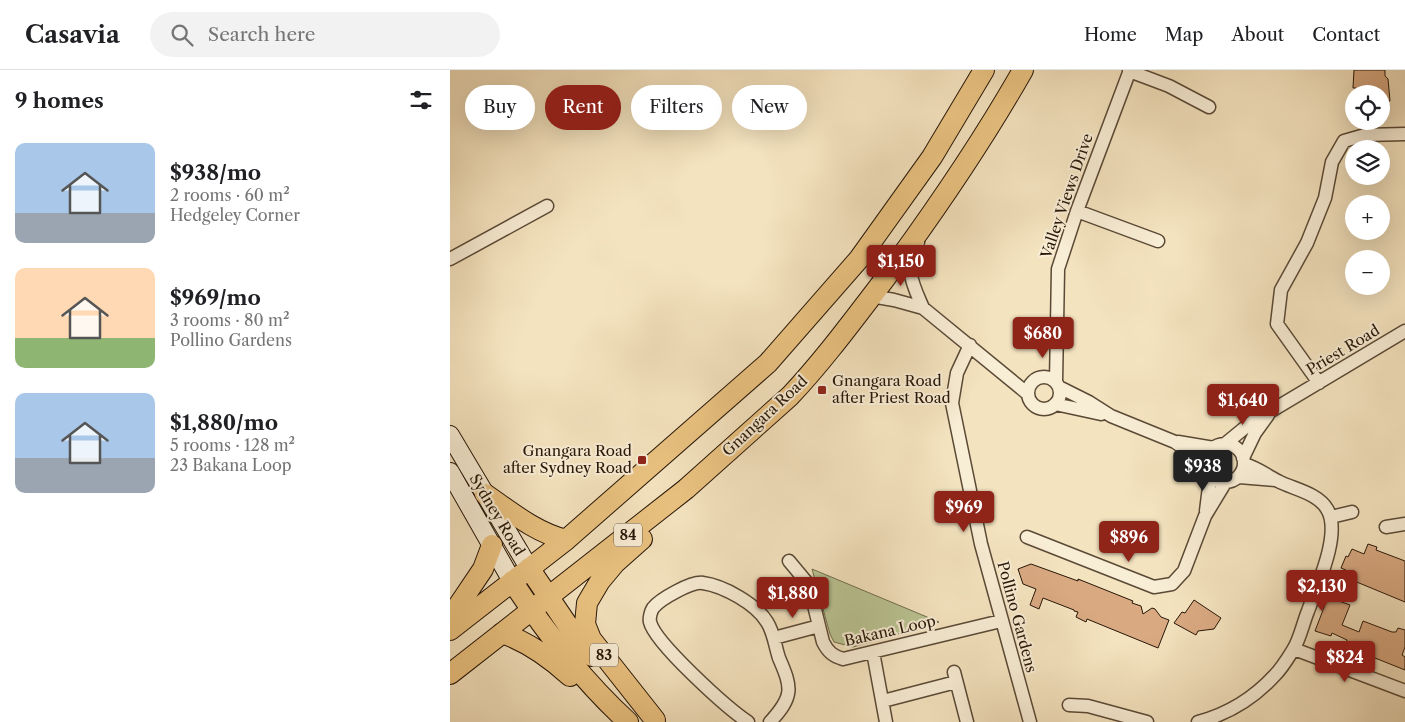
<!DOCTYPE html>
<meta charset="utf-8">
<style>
body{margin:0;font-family:"Libre Caslon Text",serif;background:#f2f2f2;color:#202124;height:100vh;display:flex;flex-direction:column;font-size:19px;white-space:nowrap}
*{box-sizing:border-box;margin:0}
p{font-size:16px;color:#757577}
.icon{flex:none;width:28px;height:28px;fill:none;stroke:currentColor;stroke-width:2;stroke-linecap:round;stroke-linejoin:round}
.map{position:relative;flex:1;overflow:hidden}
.panel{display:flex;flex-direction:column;background:#fff;width:450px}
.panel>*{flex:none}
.guide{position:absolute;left:15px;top:15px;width:475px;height:45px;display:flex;gap:10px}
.fabs{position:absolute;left:895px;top:15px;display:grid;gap:10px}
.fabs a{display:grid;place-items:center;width:45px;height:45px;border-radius:50%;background:#fff;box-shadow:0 5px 20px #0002;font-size:25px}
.price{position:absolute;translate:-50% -42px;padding:0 11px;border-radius:5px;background:#8f2418;color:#fff;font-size:16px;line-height:32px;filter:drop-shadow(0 1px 2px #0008)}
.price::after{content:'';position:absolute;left:50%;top:30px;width:15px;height:11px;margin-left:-8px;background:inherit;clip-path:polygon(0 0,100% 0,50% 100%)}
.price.current{background:#222;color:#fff}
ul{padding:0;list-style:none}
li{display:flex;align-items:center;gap:15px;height:125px;padding:0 15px}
li span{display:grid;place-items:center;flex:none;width:140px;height:100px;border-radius:10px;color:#555}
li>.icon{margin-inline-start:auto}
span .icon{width:60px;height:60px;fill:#fffc;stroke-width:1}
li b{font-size:21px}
h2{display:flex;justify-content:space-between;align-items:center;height:60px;padding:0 15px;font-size:21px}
.chip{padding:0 18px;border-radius:22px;background:#fff;box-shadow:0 5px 20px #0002;font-size:18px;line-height:45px}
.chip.current{background:#8f2418;color:#fff}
header{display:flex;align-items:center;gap:30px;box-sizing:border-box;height:70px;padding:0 25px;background:#fff;border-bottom:1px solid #e0e0e0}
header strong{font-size:24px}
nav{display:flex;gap:28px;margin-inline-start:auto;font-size:18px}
.search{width:350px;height:45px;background:#f2f2f2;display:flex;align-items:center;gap:12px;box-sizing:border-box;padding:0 18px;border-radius:28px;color:#757577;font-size:19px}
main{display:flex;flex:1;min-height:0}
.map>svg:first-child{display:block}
.green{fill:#bac493;stroke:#706d4e}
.building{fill:#d9a982;stroke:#271608}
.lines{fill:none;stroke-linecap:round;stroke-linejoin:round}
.street-casing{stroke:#5a4936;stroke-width:15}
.secondary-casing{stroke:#271608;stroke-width:20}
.primary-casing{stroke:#271608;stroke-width:22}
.street{stroke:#f8edd5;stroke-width:12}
.secondary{stroke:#f8edd5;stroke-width:18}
.primary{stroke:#eac280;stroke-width:20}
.poi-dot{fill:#8f2418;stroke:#f8edd5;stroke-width:2}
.labels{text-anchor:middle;stroke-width:4;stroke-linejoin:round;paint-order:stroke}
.shield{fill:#f8edd5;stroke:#665646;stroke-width:1}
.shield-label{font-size:14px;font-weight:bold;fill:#271608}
.street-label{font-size:15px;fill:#271608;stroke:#f8edd5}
.poi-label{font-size:15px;fill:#271608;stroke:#f8edd5;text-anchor:start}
</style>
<header>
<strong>Casavia</strong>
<div class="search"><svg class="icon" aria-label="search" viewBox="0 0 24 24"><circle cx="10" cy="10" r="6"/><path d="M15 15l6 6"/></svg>Search here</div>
<nav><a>Home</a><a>Map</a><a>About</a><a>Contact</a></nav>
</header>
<main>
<section class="panel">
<h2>9 homes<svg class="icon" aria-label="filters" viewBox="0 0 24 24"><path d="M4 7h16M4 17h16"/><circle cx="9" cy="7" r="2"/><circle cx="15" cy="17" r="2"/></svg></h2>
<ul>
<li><span style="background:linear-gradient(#a9c7e8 70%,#9aa5b1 0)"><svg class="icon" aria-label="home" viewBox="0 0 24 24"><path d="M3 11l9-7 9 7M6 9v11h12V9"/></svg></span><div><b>$938/mo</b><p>2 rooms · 60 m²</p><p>Hedgeley Corner</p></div></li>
<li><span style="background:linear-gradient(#ffd9b3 70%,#8fb573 0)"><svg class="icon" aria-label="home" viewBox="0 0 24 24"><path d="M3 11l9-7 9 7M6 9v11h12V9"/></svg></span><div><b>$969/mo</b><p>3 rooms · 80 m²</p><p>Pollino Gardens</p></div></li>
<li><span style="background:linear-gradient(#a9c7e8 65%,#9aa5b1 0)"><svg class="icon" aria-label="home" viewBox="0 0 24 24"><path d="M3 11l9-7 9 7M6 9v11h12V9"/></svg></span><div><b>$1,880/mo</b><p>5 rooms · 128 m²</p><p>23 Bakana Loop</p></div></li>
</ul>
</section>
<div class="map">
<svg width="955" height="652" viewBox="0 0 955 652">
<rect width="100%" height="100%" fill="#f4e3bf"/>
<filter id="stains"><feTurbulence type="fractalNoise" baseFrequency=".004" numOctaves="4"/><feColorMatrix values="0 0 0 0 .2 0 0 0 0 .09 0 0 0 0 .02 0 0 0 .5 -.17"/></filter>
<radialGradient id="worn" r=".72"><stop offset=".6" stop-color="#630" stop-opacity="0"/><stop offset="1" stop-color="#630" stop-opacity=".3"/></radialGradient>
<path class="green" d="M 362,499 L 489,552 L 403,577 L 384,572 L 380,564 Z"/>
<path class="building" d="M 904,0 L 935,0 L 935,6 L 938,9 L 940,31 L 931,31 L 931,24 L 906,24 L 906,18 L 903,18 Z
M 918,474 L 927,477 L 926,480 L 955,491 L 955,532 L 897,508 L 900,502 L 891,498 L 896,486 L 898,487 L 902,479 L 914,484 Z
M 581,494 L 628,511 L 628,509 L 683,531 L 682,533 L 691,536 L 693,544 L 702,538 L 705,539 L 711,547 L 719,550 L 708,578 L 637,549 L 636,552 L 626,547 L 628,542 L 624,541 L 624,540 L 593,528 L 589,539 L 580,535 L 586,519 L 573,514 L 568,499 Z
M 878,527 L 900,535 L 892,555 L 909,562 L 913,551 L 942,562 L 946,562 L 948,558 L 955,560 L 955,577 L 952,585 L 955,587 L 955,600 L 895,576 L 897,570 L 882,563 L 881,566 L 865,561 Z
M 744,530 L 771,548 L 764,559 L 748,561 L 746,565 L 724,553 L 732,542 L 735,543 Z"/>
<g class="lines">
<defs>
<path id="street" d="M 679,1 L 719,16 L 759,37
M 627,141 L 708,171
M 468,172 C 455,202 461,210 473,238
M 0,189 L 97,136
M 421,226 L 444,230 L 473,238 L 578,324
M 520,275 L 507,303 L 502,333 L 531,474 L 580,652
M578 323a16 16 0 1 1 32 0a16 16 0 1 1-32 0Z
M 606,312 L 608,199 L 627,141 L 680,0
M 869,313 L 827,254 L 831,220 L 857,173 L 875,128 L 882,92 L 894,71 L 915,65 L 955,64
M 609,317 L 639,332 L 661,346 L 725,372 L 756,394
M 605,334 L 651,344
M 728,372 L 764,378
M756 393a19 19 0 1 1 38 0a19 19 0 1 1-38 0Z
M 775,374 L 814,342 L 821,341 L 955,261
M 793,388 L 805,363 L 818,345
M 789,407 L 825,410
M 756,441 L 759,417 L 762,407
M 881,447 L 902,442
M 936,457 L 955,454
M 577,467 L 704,517 L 722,514 L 734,501 L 755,446 L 775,413
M 339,491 L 359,515 L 373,572 C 378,582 383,586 393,589 L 551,551
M 324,568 L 369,556
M 844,579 L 955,621
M 423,582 L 436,652
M 504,602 L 517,652
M 433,631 L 506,612
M 619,635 L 638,636 L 697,652
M 298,652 C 277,638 205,573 200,552 C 199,548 201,541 203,538 C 210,529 242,511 253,513 C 274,516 306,534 317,552 C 324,563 325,576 329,588 C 342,618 344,626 320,652
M 748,652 C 778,644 804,628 825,605 C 832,598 838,588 843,580 C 850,569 853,553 858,541 C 867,516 892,463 877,439 C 868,423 843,419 828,411 C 816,405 808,398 794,394"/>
<path id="secondary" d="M 0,365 L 79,498
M 0,402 L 62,511"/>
<path id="primary" d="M 35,424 C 61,442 85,462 116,470
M 192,469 L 165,493 L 150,511 L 137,533 L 135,554 L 141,569 L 205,650
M 79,498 L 125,566 L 142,586
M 62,511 C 96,563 132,610 178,652
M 0,548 L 33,499 L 42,475
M 0,560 L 116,470 L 318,293 L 409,189 L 482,87 L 534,0
M 52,563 C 78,572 99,587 120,606
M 0,604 L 236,419 L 340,326 C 374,290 404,249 434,210 C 485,141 531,74 573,0"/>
</defs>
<use href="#street" class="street-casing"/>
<use href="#secondary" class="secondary-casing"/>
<use href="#primary" class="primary-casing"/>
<use href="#street" class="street"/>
<use href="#secondary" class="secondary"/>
<use href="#primary" class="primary"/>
</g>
<g class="poi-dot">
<rect x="367" y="315" width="10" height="10" rx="2.5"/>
<rect x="187" y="385" width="10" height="10" rx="2.5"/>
</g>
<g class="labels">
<g class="shield">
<rect x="164" y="453.5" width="28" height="23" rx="4"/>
<rect x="140" y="573.5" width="28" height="23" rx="4"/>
</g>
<g class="shield-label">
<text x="178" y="470">84</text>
<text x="154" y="590">83</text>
</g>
<g class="street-label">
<text transform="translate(617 126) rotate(-71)" y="5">Valley Views Drive</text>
<text transform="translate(893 280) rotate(-31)" y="5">Priest Road</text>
<text transform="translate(315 346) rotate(-43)" y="5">Gnangara Road</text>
<text transform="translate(47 445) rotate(59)" y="5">Sydney Road</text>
<text transform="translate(567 547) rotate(75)" y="5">Pollino Gardens</text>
<text transform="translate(440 561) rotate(-13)" y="5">Bakana Loop</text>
</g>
<g class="poi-label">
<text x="382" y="316">Gnangara Road<tspan x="382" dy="17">after Priest Road</tspan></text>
<text x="182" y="386" text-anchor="end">Gnangara Road<tspan x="182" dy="17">after Sydney Road</tspan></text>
</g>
</g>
<rect width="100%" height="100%" filter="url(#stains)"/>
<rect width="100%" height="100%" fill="url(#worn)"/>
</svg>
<div class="fabs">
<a><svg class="icon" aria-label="locate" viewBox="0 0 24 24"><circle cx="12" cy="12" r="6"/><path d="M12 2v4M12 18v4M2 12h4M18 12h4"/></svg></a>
<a><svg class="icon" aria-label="layers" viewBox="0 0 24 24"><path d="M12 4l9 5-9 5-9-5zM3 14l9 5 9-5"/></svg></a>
<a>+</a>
<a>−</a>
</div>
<b class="price" style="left:451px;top:217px">$1,150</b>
<b class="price" style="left:593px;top:289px">$680</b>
<b class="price" style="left:793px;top:356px">$1,640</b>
<b class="price current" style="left:753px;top:422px">$938</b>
<b class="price" style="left:514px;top:463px">$969</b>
<b class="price" style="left:679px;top:493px">$896</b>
<b class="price" style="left:872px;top:542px">$2,130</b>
<b class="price" style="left:343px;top:549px">$1,880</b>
<b class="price" style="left:895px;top:613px">$824</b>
<div class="guide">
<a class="chip">Buy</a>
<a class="chip current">Rent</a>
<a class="chip">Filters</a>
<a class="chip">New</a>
</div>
</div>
</main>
